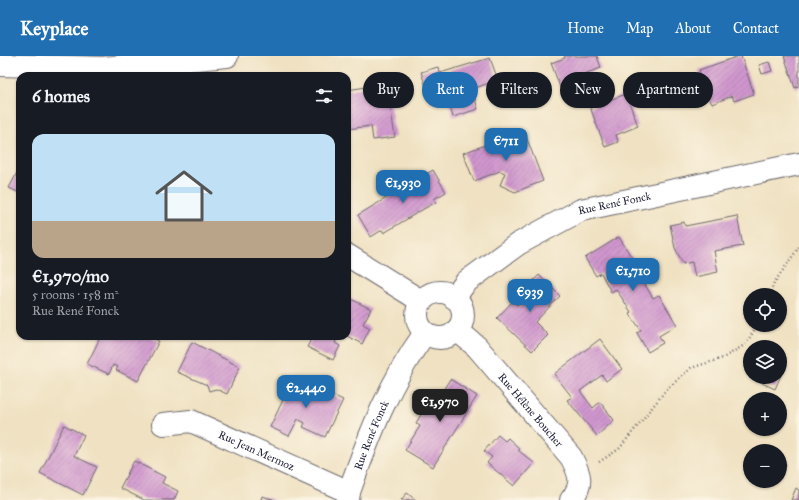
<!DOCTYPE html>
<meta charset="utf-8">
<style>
body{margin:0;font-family:"IM FELL Great Primer",serif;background:#20242c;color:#f1f3f6;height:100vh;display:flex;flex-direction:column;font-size:15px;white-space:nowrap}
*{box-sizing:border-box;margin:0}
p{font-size:13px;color:#9ea1a6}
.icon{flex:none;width:22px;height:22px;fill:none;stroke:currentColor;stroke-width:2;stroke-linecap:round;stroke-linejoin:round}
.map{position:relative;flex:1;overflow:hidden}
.drawer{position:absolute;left:16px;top:16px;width:335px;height:268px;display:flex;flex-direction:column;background:#171b24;border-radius:12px;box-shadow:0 1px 3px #0004}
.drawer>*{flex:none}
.top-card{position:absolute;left:363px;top:16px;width:376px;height:36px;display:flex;gap:8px}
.fabs{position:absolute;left:743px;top:232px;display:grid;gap:8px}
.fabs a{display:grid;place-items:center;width:44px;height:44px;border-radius:50%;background:#171b24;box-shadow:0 1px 3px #0004;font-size:20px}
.price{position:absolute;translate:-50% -34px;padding:0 9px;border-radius:8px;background:#1f6fb2;color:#fff;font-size:13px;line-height:26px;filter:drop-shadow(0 1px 2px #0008)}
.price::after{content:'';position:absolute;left:50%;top:24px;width:12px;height:9px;margin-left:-6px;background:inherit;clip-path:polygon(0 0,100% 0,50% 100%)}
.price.on{background:#222;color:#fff}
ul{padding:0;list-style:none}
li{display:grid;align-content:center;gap:8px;height:212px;padding:0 16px}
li+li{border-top:1px solid #363941}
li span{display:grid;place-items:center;height:124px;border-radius:12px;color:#555}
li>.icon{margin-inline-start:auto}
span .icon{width:72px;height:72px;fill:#fffc;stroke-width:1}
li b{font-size:17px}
h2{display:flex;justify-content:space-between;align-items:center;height:48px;padding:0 16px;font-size:17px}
.tag{padding:0 14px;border-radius:18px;background:#171b24;box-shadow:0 1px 3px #0004;font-size:14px;line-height:36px}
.tag.on{background:#1f6fb2;color:#fff}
header{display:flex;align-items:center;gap:24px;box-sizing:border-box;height:56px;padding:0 20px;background:#1f6fb2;color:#fff}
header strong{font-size:19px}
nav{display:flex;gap:22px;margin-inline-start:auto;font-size:14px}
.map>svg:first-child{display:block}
.building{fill:url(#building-hatch)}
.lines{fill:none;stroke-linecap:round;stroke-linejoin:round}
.street-casing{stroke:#6a656a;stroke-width:24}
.secondary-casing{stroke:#6a656a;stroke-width:24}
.path{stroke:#6a656a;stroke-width:2.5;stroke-dasharray:1 3;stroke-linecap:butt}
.street{stroke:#fff;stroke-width:22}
.secondary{stroke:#fff;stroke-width:22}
.labels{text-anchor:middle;stroke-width:3;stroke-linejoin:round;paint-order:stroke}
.street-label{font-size:11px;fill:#22223b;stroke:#fcf5e5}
</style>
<header>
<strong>Keyplace</strong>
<nav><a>Home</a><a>Map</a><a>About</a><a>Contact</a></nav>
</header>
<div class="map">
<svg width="799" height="444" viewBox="0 0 799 444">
<defs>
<pattern id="building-hatch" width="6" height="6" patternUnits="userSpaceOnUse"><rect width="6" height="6" fill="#d096ce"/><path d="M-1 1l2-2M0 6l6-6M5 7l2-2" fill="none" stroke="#a87aa8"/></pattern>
</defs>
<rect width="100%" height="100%" fill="#fcf5e5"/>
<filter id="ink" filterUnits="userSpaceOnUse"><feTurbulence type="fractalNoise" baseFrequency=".025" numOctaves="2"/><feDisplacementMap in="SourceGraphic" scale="8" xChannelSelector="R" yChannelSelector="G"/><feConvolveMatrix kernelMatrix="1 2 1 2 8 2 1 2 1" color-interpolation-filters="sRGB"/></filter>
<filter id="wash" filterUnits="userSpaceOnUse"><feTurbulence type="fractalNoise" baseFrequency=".012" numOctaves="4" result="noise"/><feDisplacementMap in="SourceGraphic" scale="16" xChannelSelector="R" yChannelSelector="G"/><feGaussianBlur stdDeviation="0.9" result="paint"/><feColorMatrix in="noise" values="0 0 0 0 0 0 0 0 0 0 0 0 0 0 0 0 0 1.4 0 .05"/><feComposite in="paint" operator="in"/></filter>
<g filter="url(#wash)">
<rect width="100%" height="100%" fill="#efe1c1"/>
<g id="blocks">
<path class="building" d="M 564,0 L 597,0 L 601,12 L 573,22 L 575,26 L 560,31 L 551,7 L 565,2 Z
M 739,0 L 741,0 L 754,38 L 734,45 L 732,40 L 712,48 L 709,42 L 696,47 L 687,22 L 700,17 L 699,14 Z
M 784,0 L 799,0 L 799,30 L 795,32 Z
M 490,2 L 498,24 L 472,33 L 478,53 L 453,61 L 447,41 L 431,46 L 421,16 L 438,11 L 440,17 Z
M 769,6 L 772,15 L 762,18 L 759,9 Z
M 399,26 L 402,47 L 390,49 L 395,81 L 373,84 L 371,70 L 347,73 L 347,34 Z
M 626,38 L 638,70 L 616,79 L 618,86 L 605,91 L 590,51 Z
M 524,75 L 543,125 L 515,136 L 500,129 L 505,117 L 500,115 L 474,125 L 463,97 Z
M 20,111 L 20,137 L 9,132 Z
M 433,114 L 446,136 L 434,143 L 436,146 L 420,155 L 384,177 L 382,174 L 371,181 L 358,159 Z
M 737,160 L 743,190 L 714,195 L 718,216 L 695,221 L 692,206 L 683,208 L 675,192 L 670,169 L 684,166 L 685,170 Z
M 619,181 L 642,218 L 639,219 L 653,242 L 659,239 L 677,269 L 659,280 L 663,287 L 648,296 L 637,277 L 641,274 L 629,257 L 631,256 L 616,233 L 611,236 L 601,217 L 596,220 L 585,202 Z
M 539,219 L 560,240 L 535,266 L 548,279 L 532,295 L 497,262 L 513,245 L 517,249 L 526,240 L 522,236 Z
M 347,241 L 371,253 L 363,268 L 370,272 L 362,288 L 347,280 Z
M 101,280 L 148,280 L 159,285 L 138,325 L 116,314 L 118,311 L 113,309 L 109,318 L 87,308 Z
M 313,280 L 338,280 L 335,287 L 340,290 L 333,304 L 307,291 Z
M 600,283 L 622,313 L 606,325 L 602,319 L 580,335 L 593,352 L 600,346 L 614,364 L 597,380 L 567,344 L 572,341 L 554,318 Z
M 192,286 L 240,311 L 227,338 L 216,333 L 209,335 L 207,329 L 177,316 Z
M 780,316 L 782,317 L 775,333 L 762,327 L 765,321 L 780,321 Z
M 294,321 L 343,344 L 325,381 L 303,371 L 305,367 L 298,363 L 289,380 L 270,371 Z
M 450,323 L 477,340 L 433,411 L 405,394 L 420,370 L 416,367 L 430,344 L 435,347 Z
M 64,369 L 84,379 L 74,400 L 97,411 L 83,439 L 40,417 Z
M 498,379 L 505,385 L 508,382 L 519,392 L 518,394 L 534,407 L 514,430 L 487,407 L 492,401 L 484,395 Z
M 134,405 L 165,421 L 162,427 L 178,435 L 174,444 L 144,444 L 120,432 Z
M 780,405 L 786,408 L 780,423 Z
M 796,432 L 799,434 L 799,444 L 791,444 Z
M 407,437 L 416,444 L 401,444 Z
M 262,440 L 276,444 L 261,444 Z"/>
</g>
</g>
<g filter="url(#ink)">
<use href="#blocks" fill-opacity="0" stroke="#6a656a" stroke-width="1"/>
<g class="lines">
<defs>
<g id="street">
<path d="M 347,199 L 421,245"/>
<circle cx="440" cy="259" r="23"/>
<path id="s1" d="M 454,242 L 466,226 L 518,188 L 581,154 L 799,108"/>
<path id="s2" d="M 457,274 L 477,291 L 571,401 C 580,418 584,428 571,444"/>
<path id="s3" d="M 163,368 L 191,365 L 349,436"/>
<path id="s4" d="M 348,444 L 349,436 C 369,380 390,325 425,277"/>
</g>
<path id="secondary" d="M 0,9 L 103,12 L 227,0"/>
</defs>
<use href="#street" class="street-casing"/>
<use href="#secondary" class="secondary-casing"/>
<path class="path" d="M 769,239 L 774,227 L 799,191
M 599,406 L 619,393 L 666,334 L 691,312 L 723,302 L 746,288 L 757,269"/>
<use href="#street" class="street"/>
<use href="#secondary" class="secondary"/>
</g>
</g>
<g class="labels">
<g class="street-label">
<text dy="4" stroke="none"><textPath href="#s1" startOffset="190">Rue René Fonck</textPath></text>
<text dy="4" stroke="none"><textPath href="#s2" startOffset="109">Rue Hélène Boucher</textPath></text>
<text dy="4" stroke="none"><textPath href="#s4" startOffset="69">Rue René Fonck</textPath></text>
<text dy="4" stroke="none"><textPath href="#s3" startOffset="100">Rue Jean Mermoz</textPath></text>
</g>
</g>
</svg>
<div class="fabs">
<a><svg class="icon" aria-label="locate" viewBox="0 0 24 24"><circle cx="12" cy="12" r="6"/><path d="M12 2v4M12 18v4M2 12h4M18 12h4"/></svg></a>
<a><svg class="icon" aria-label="layers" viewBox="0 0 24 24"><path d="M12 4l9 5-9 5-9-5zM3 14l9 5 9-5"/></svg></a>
<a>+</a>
<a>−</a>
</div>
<b class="price" style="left:506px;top:106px">€711</b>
<b class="price" style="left:403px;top:148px">€1,930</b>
<b class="price" style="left:633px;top:236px">€1,710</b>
<b class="price" style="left:530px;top:257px">€939</b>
<b class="price" style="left:306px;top:353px">€2,440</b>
<b class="price on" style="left:440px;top:367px">€1,970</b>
<div class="top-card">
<a class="tag">Buy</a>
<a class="tag on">Rent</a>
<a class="tag">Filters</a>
<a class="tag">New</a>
<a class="tag">Apartment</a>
</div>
<section class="drawer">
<h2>6 homes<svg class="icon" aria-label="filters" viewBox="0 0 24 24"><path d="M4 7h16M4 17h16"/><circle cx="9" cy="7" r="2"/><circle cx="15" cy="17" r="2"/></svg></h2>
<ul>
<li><span style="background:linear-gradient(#bfe0f5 70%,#b9a48a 0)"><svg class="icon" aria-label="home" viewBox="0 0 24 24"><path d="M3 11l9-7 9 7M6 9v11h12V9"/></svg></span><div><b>€1,970/mo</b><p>5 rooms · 158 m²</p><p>Rue René Fonck</p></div></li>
</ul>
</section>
</div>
